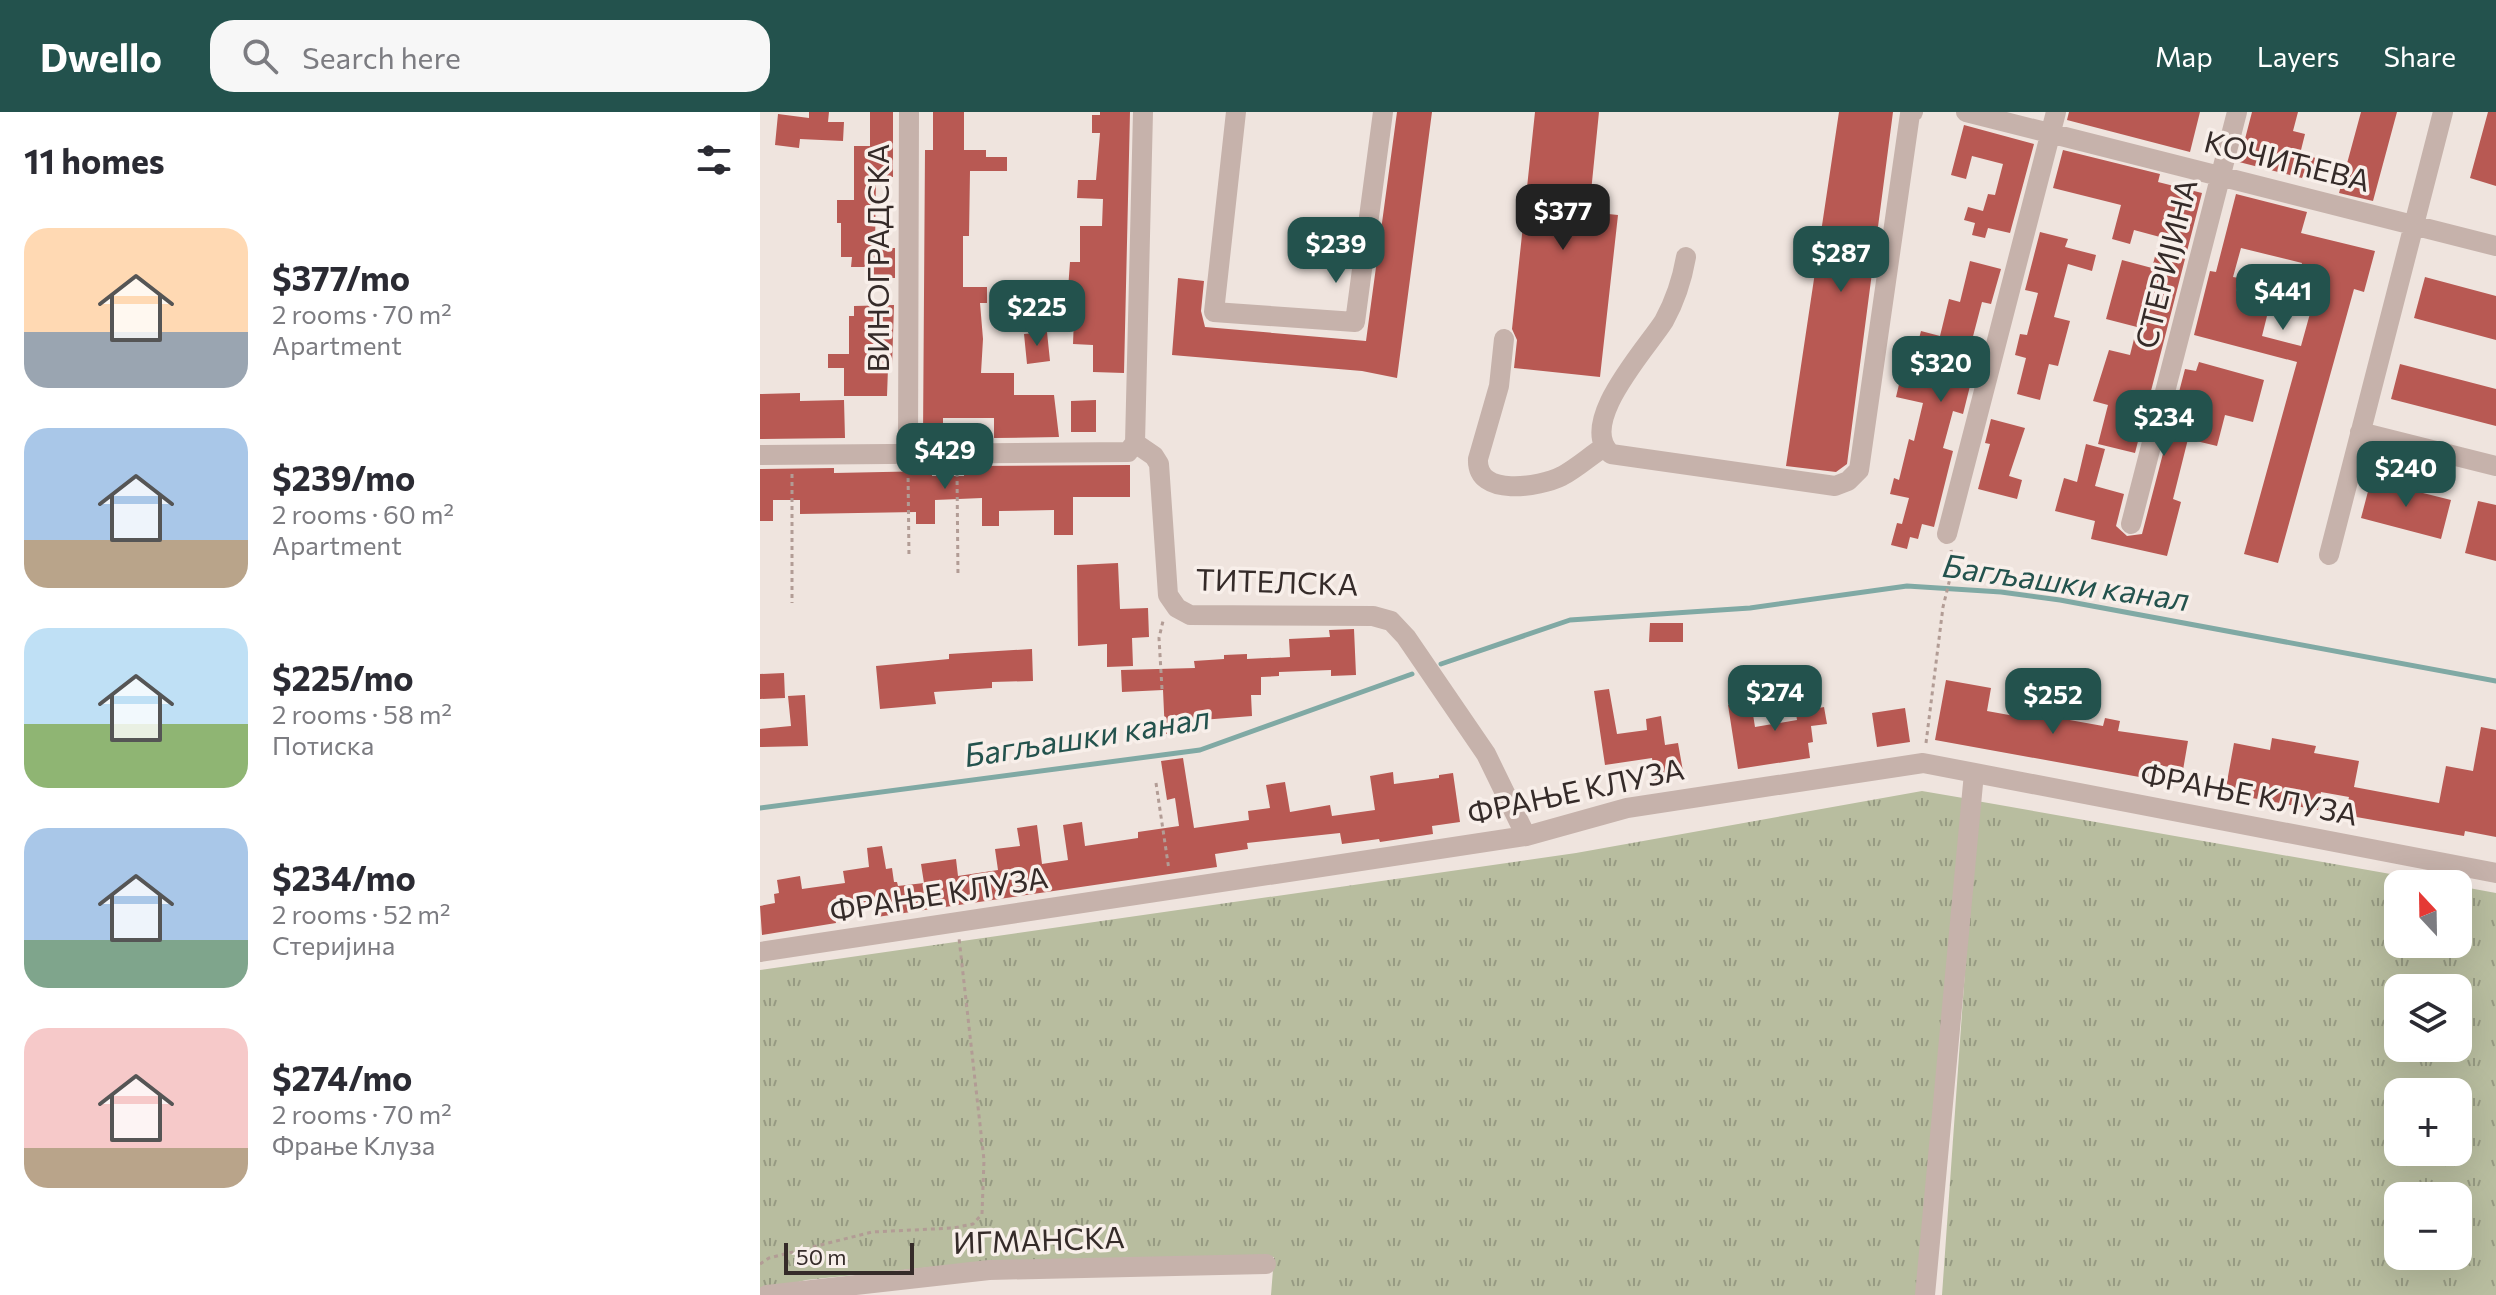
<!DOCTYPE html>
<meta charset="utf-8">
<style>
body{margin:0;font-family:Commissioner,sans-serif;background:#f7f7f7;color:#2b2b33;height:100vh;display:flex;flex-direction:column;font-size:30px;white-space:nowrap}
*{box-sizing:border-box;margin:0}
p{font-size:26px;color:#7c7c81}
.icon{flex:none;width:44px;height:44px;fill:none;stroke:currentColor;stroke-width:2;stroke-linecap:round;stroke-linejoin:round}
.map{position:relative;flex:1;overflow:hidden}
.side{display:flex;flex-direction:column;background:#fff;width:760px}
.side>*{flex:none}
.needle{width:52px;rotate:338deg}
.controls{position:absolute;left:1624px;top:758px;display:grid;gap:16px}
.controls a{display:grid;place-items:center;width:88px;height:88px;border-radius:16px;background:#fff;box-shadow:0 8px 32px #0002;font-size:40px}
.scale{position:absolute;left:24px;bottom:20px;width:130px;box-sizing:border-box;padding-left:8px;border:4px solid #352b29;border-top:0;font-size:22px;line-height:28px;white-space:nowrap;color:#352b29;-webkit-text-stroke:6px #f8efea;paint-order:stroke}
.price{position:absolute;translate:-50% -68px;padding:0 18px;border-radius:16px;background:#23524d;color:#fff;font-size:26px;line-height:52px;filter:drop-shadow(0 2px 4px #0008)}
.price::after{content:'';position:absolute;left:50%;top:48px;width:24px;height:18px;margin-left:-12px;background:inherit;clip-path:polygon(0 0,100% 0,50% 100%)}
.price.current{background:#222;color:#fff}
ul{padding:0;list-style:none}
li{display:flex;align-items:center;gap:24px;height:200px;padding:0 24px}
li span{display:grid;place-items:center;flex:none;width:224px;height:160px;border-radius:24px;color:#555}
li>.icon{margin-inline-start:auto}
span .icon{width:96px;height:96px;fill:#fffc;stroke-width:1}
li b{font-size:34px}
h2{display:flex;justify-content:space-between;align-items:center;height:96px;padding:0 24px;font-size:34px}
header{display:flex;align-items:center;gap:48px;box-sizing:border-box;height:112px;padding:0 40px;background:#23524d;color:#fff}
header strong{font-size:38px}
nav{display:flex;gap:44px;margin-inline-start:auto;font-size:28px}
.search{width:560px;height:72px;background:#f7f7f7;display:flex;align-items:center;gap:20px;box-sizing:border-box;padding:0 28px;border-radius:24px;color:#7c7c81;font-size:30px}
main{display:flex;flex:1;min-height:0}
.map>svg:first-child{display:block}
.grass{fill:url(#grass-tufts);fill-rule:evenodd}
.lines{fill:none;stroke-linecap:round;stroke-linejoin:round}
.stream{stroke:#80a9a4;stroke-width:5}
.building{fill:#b85953;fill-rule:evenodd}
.path{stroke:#b29c95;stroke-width:3;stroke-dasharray:4 4;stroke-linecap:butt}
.minor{stroke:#c6b2ab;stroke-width:20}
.labels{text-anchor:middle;stroke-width:7;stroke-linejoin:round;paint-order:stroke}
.street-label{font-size:30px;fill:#352b29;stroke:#f8efea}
.water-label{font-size:32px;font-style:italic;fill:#23524d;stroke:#f8efea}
</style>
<header>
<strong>Dwello</strong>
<div class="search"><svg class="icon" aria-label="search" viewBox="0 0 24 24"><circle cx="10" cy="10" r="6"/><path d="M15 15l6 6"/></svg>Search here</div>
<nav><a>Map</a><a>Layers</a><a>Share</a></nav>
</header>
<main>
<section class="side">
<h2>11 homes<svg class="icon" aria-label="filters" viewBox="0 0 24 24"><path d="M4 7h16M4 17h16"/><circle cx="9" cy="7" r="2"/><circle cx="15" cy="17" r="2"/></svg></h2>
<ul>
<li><span style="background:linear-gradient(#ffd9b3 65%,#9aa5b1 0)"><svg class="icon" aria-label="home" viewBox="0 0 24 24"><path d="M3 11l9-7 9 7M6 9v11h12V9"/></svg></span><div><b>$377/mo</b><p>2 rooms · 70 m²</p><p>Apartment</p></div></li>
<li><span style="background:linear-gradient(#a9c7e8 70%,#b9a48a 0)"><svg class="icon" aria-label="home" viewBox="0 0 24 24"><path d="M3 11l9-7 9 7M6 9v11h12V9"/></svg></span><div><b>$239/mo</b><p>2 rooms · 60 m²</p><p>Apartment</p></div></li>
<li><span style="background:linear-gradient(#bfe0f5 60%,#8fb573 0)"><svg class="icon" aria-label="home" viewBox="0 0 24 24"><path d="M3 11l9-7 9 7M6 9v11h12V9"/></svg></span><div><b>$225/mo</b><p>2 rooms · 58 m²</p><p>Потиска</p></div></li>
<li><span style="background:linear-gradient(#a9c7e8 70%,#7fa58c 0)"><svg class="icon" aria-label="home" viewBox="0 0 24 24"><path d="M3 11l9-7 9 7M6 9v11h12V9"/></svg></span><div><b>$234/mo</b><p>2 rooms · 52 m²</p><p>Стеријина</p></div></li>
<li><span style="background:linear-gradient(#f6c9c9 75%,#b9a48a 0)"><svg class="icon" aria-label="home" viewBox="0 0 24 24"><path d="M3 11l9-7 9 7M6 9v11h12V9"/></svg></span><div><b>$274/mo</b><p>2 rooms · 70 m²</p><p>Фрање Клуза</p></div></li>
</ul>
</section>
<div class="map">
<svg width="1736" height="1183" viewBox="0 0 1736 1183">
<defs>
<pattern id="grass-tufts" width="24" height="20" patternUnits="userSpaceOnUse" patternTransform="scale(2)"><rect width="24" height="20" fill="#b8bd9f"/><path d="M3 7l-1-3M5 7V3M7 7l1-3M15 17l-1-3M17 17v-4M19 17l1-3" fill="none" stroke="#969a82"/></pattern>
</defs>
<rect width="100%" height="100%" fill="#efe4de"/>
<path class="grass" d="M 1162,679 L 1203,686 L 1159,1183 L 511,1183 L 514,1145 L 392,1145 L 211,1151 L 46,1168 L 0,1180 L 0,858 L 816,741 Z
M 1217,689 L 1687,772 L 1638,772 L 1638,832 L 1698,832 L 1698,774 L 1736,781 L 1736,1183 L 1182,1183 ZM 1638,876 L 1698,876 L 1698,936 L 1638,936 ZM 1638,980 L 1698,980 L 1698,1040 L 1638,1040 ZM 1638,1084 L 1698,1084 L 1698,1144 L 1638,1144 Z"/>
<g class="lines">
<path class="stream" d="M 681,552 L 810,508 L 990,496 L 1147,474 L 1241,480 L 1300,488 L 1736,569
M 0,696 L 440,638 L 652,562"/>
</g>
<path class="building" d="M 49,0 L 69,0 L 68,10 L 84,10 L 83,29 L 40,27 L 39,36 L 15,33 L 18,2 L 49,6 Z
M 110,0 L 133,0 L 133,65 L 116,65 L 115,136 L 135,136 L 135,166 L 110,166 L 110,155 L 91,155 L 92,145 L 81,145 L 81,111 L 77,111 L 77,88 L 94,88 L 94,34 L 110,34 Z
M 173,0 L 204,0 L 204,38 L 226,38 L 226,45 L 247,45 L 247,59 L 210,59 L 209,124 L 203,124 L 203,175 L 227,175 L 227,191 L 220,191 L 223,227 L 221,261 L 254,261 L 254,283 L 294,283 L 299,325 L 234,326 L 234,306 L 183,306 L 183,326 L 163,326 L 165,38 L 173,38 Z
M 340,0 L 370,0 L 364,261 L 333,260 L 333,233 L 313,232 L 314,205 L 306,205 L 310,150 L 320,150 L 320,114 L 342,114 L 343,87 L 317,86 L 318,68 L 336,68 L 340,21 L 332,21 L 332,3 L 340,3 Z
M 637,0 L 672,0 L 637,266 L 602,259 L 412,243 L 418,166 L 444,169 L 441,199 L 445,215 L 606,229 Z
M 775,0 L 839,0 L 829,100 L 858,103 L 840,265 L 754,256 L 757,228 L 752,217 Z
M 1079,0 L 1133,0 L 1087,352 L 1076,360 L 1026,354 Z
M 1309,0 L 1440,0 L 1430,40 L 1307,8 Z
M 1492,0 L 1538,0 L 1533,19 L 1545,22 L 1540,42 L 1556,46 L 1552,63 L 1544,61 L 1542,66 L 1479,50 Z
M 1601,0 L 1637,0 L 1613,89 L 1579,81 Z
M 1728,0 L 1736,0 L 1736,74 L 1710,66 Z
M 1204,13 L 1274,32 L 1250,121 L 1228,116 L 1225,126 L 1212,123 L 1215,111 L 1204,108 L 1208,95 L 1223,99 L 1228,82 L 1235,83 L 1243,52 L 1212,44 L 1206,67 L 1191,63 Z
M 1303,38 L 1400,62 L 1398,70 L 1442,81 L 1375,341 L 1338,332 L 1348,293 L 1333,289 L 1349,238 L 1370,243 L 1377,215 L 1346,207 L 1362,148 L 1392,156 L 1400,125 L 1374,118 L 1370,132 L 1352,127 L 1361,93 L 1293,76 Z
M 1476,82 L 1547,100 L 1541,121 L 1615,139 L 1604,180 L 1594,177 L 1518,451 L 1484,442 L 1537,250 L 1434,223 L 1450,159 L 1456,160 ZM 1481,136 L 1542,151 L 1539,164 L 1559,169 L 1541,234 L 1502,224 L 1511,188 L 1476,179 L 1479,166 L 1473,165 Z
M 1280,120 L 1308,127 L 1305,135 L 1336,143 L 1332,159 L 1308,152 L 1294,205 L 1310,209 L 1298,254 L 1289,252 L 1280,288 L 1257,282 L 1266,246 L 1255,243 L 1260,222 L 1267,223 L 1278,181 L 1265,178 Z
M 1210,149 L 1241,157 L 1231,192 L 1222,190 L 1211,232 L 1220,234 L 1203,302 L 1193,299 L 1183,336 L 1193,339 L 1174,415 L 1162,412 L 1158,427 L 1150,425 L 1147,437 L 1131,433 L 1137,411 L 1142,412 L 1149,386 L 1130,382 L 1134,366 L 1139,368 L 1149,327 L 1154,329 L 1163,291 L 1136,285 L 1140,268 L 1170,276 L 1179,240 L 1157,234 L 1161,219 L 1180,224 L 1189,187 L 1200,190 Z
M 1665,165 L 1736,184 L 1736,228 L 1654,206 Z
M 134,193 L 132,256 L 128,256 L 127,284 L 84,284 L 84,256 L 68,256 L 68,242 L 89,242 L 89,204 L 94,204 L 94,194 Z
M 287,220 L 290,249 L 267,252 L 264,222 Z
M 1439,250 L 1504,268 L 1493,310 L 1465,303 L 1457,334 L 1428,327 L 1413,387 L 1421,390 L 1407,444 L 1331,427 L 1335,409 L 1295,399 L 1304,366 L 1317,370 L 1326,332 L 1345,337 L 1335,374 L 1364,382 L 1356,414 L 1367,424 L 1382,422 L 1425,257 L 1436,259 Z
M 1640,252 L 1736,277 L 1736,314 L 1631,287 Z
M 40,281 L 40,289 L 84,288 L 85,326 L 0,327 L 0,282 Z
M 336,288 L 336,320 L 311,320 L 311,289 Z
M 1231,307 L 1265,316 L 1249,364 L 1262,368 L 1257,387 L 1218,377 L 1230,332 L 1225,331 Z
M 370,353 L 370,385 L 313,385 L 313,423 L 294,423 L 294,398 L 239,399 L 239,414 L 222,414 L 222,386 L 175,388 L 175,412 L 156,412 L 156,400 L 40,402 L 40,388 L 13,388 L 13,409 L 0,409 L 0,357 L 74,356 L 74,361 L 172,359 L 172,364 L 204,364 L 204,354 Z
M 1611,368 L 1691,388 L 1681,427 L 1601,406 Z
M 1718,389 L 1736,393 L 1736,449 L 1705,441 Z
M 358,451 L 360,497 L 388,496 L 389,525 L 372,526 L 373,554 L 347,555 L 347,532 L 318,534 L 317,453 Z
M 890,511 L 923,511 L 923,530 L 889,530 Z
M 594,517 L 596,563 L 571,564 L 571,558 L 519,560 L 519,564 L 501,565 L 501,583 L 491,583 L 492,604 L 429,609 L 430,621 L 405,622 L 403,578 L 362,580 L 361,558 L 435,556 L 434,549 L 464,547 L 464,543 L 487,542 L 487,547 L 530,545 L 529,527 L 570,525 L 569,518 Z
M 272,537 L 273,569 L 232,570 L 232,576 L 174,580 L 176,592 L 120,597 L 116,554 L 189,547 L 189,542 Z
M 24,561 L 25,586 L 0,587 L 0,562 Z
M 1186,568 L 1231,576 L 1227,599 L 1277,608 L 1280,592 L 1295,594 L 1293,605 L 1343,614 L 1345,606 L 1360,609 L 1358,619 L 1428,629 L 1423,658 L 1399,653 L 1396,668 L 1175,628 Z
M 1050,572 L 1054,597 L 1064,595 L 1067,612 L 1051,614 L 1053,630 L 1048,631 L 1050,646 L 978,657 L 968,593 L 991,590 L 995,615 L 1037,608 L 1032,575 Z
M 849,577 L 857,622 L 887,618 L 886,607 L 901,604 L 905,633 L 918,631 L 924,665 L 895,670 L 892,646 L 845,653 L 834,579 Z
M 45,583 L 48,634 L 0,635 L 0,617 L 31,614 L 28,584 Z
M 1145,596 L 1150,630 L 1117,635 L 1112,601 Z
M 1721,615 L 1736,618 L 1736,725 L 1705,719 L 1704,724 L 1585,703 L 1589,685 L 1561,680 L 1558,698 L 1465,681 L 1474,631 L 1510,638 L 1512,626 L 1556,634 L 1554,641 L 1599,649 L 1594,675 L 1679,691 L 1686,654 L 1713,659 Z
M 423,646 L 434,716 L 489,708 L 488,699 L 510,696 L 506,673 L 525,670 L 530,700 L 570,693 L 572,704 L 615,698 L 610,664 L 633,660 L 634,672 L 679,666 L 679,663 L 693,661 L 700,710 L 672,714 L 673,722 L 620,730 L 619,727 L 582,732 L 580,721 L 487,731 L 488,737 L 455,742 L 457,755 L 117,805 L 115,792 L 74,798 L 76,811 L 2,823 L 0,794 L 15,791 L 14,782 L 19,781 L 17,768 L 40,764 L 42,777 L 85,771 L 83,759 L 109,755 L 107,736 L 122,734 L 126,757 L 132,756 L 134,770 L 137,770 L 138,774 L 164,771 L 161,752 L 196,747 L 198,764 L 238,758 L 235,737 L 260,734 L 257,716 L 277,713 L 282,752 L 308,748 L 303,713 L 322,710 L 325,734 L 378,726 L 378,720 L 419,714 L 415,686 L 407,688 L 401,649 Z"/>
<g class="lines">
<path class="path" d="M 148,358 L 149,446
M 197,361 L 198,465
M 32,362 L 32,491
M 402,577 L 399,526 L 403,509
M 1166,631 L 1183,495 L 1194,450 L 1191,438
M 396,671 L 409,758
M 0,1152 L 9,1146 L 112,1120 L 193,1116 L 213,1112 L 222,1102 L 224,1048 L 199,826"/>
<path class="minor" d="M 476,0 L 454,200 L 595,210 L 623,0
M 1206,0 L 1736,134
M 926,145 C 922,168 915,189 904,209 C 887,236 816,312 851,342 L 1075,374 L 1088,369 L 1099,358 L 1150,2 L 1153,0
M 744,227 L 739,274 L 718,347 C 716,386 780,375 802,364 C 817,356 830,344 844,335
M 1600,320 L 1736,354
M 375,331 L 383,0
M 148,341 L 149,0
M 0,343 L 368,340 L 375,331 L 394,344 L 399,352 L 408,483 L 417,496 L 430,503 L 613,504 L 631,509 L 646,525 L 726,642 L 766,724
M 1371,412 L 1477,0
M 1187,422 L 1296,0
M 1569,443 L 1683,0
M 0,840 L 766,724 L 867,696 L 1163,651 L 1736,761
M 7,1183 L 229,1158 L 506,1152
M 1165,1183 L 1214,661"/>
</g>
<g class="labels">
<g class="street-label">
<text transform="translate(1527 50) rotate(14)" y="10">КОЧИЋЕВА</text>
<text transform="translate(119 146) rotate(-90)" y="10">ВИНОГРАДСКА</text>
<text transform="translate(1407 152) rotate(-76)" y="10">СТЕРИЈИНА</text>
<text transform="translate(517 471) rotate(2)" y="10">ТИТЕЛСКА</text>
<text transform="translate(816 680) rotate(-12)" y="10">ФРАЊЕ КЛУЗА</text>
<text transform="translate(1489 683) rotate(11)" y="10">ФРАЊЕ КЛУЗА</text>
<text transform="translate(179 783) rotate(-9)" y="10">ФРАЊЕ КЛУЗА</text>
<text transform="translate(279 1129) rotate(-2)" y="10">ИГМАНСКА</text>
</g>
<g class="water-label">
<text transform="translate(1306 471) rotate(8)" y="11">Багљашки канал</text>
<text transform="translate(327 625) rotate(-9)" y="11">Багљашки канал</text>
</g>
</g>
</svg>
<div class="controls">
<a><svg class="needle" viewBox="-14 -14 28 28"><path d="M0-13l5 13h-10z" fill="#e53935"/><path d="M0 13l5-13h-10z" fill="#7c7c81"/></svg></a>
<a><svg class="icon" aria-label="layers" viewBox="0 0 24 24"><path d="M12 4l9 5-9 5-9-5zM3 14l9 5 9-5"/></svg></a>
<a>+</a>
<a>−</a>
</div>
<div class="scale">50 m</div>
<b class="price current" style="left:803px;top:140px">$377</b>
<b class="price" style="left:576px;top:173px">$239</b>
<b class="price" style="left:1081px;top:182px">$287</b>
<b class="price" style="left:1523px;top:220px">$441</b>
<b class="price" style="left:277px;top:236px">$225</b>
<b class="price" style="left:1181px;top:292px">$320</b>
<b class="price" style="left:1404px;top:346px">$234</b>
<b class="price" style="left:185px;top:379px">$429</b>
<b class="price" style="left:1646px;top:397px">$240</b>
<b class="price" style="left:1015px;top:621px">$274</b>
<b class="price" style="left:1293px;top:624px">$252</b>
</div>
</main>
